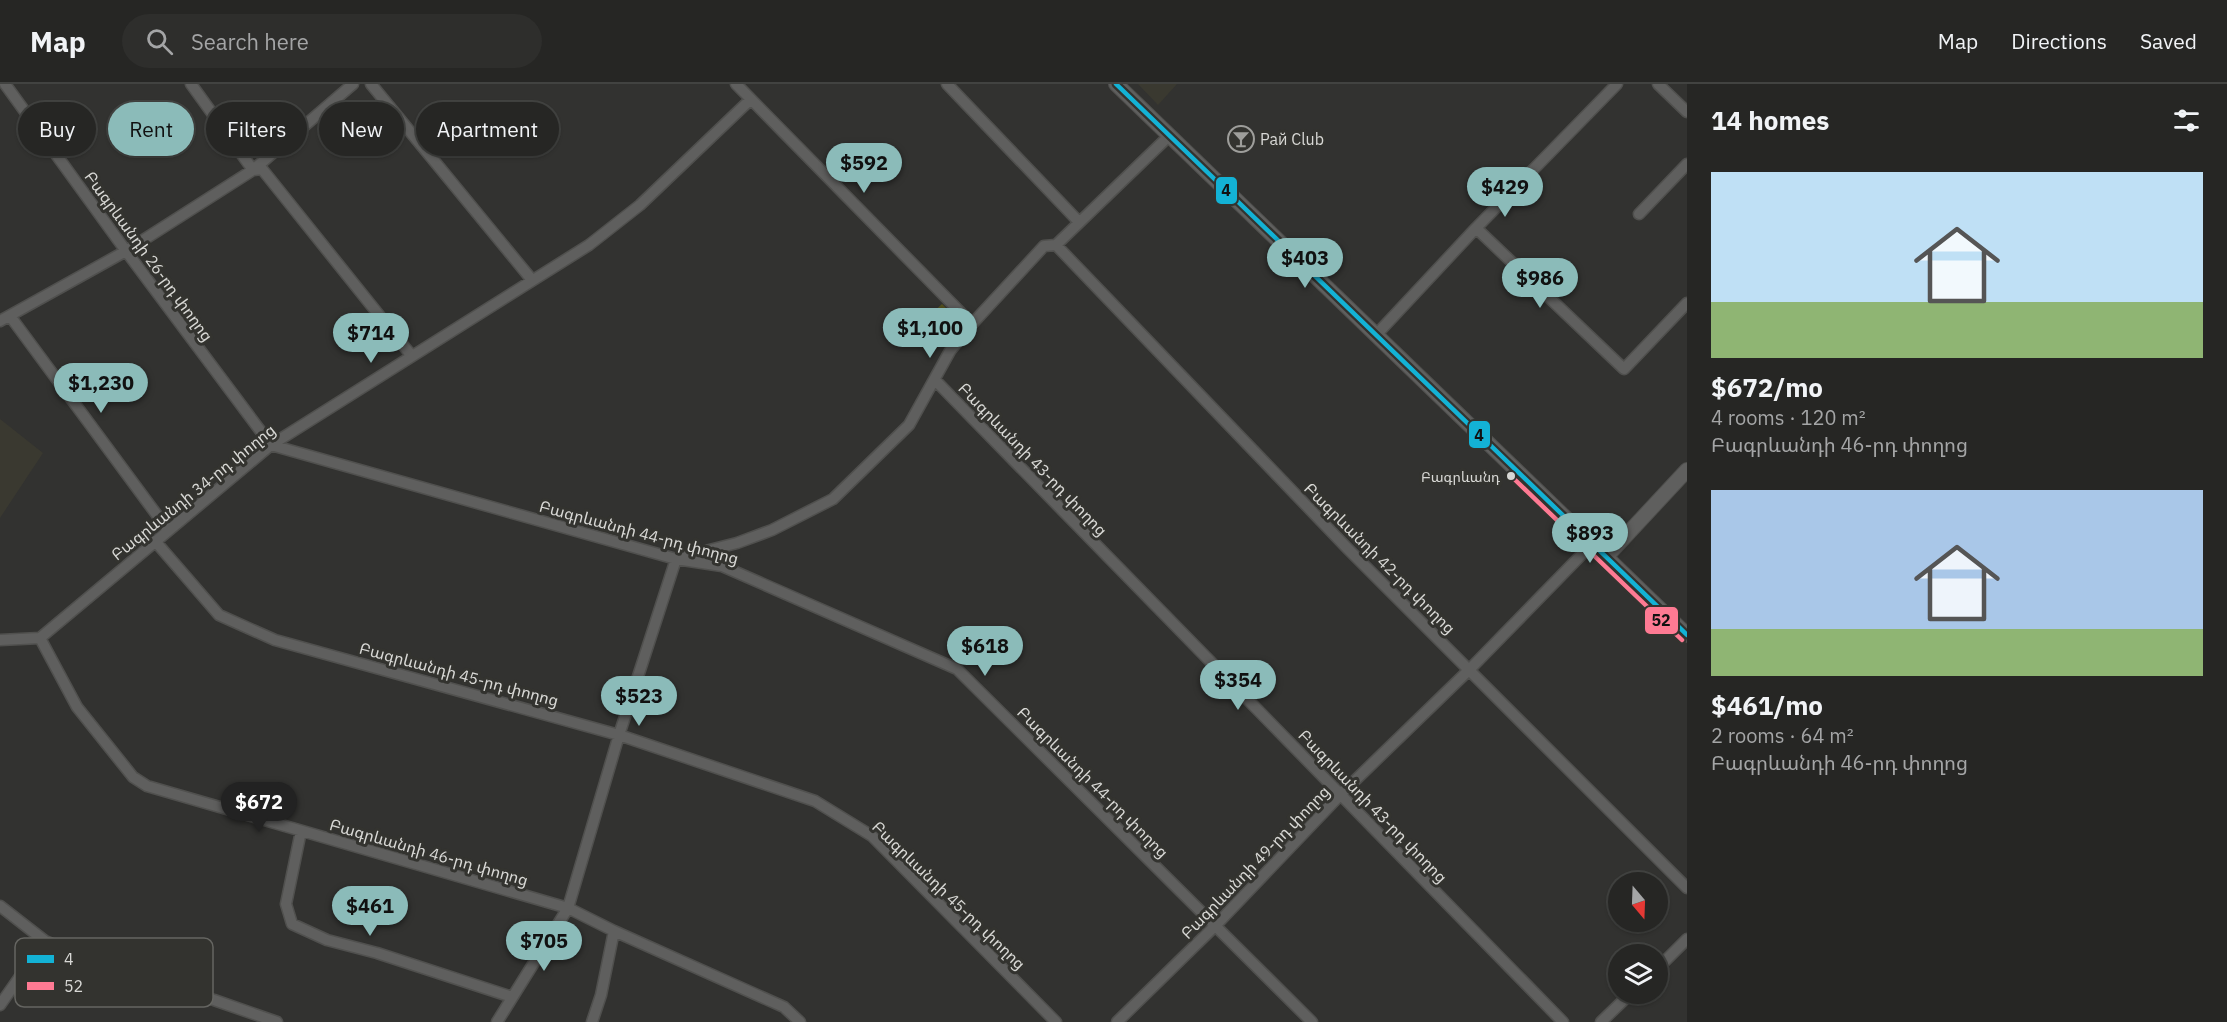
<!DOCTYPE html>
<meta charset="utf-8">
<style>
body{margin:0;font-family:"IBM Plex Sans","Noto Sans Armenian",sans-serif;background:#2e2e2c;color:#f1f3f6;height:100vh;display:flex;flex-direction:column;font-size:22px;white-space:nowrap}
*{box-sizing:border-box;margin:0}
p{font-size:20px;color:#a4a5a6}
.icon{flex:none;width:33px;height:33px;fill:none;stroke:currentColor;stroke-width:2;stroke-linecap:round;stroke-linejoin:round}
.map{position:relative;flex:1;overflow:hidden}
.panel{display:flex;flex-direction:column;background:#262624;width:540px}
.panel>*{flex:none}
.guide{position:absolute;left:18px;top:18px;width:570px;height:54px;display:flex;gap:12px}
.needle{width:39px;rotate:161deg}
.fabs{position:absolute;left:1608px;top:788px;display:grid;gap:12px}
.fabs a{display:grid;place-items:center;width:60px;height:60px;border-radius:50%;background:#262624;box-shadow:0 2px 4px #0004,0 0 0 2px #424341;font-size:30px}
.price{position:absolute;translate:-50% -51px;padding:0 14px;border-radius:21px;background:#8bbbb9;color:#111;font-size:20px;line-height:39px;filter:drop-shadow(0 2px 3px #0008)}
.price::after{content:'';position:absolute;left:50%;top:36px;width:18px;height:14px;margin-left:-9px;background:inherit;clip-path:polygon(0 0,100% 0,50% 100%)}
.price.selected{background:#222;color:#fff}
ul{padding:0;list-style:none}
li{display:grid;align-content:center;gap:12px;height:318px;padding:0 24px}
li span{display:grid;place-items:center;height:186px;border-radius:0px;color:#555}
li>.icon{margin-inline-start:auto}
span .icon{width:108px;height:108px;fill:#fffc;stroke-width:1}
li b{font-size:26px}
h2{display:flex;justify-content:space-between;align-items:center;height:72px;padding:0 24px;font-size:26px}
.tag{padding:0 21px;border-radius:27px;background:#262624;box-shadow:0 2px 4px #0004,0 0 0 2px #424341;font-size:21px;line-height:54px}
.tag.selected{background:#8bbbb9;color:#111}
header{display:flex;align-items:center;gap:36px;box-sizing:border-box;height:84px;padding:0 30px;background:#262624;border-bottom:2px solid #424341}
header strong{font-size:28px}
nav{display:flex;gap:33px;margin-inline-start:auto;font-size:21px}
.search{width:420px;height:54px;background:#2e2e2c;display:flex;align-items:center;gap:15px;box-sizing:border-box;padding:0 21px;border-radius:33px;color:#a4a5a6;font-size:22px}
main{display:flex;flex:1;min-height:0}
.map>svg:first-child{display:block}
.built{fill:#3a3930}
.green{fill:#55521e}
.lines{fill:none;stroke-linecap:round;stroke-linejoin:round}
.street-casing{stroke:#50504e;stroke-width:13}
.secondary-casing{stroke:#50504e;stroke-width:16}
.street{stroke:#5f5f5e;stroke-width:10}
.secondary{stroke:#5f5f5e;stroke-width:14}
.bus-1-casing{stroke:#33332f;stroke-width:9}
.bus-2-casing{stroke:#33332f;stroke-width:9}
.bus-1{stroke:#13b2d5;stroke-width:4.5}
.bus-2{stroke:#fe7a93;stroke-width:4.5}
.bus-dot{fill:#d8d8d5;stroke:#33332f;stroke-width:2}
.labels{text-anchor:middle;stroke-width:6;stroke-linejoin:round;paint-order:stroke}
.bus-label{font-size:14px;fill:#d8d8d5;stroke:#33332f;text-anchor:end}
.poi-label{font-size:16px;fill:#d8d8d5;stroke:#33332f;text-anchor:start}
.street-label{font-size:16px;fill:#d8d8d5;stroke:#33332f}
.key{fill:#33332f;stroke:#656561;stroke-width:1.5}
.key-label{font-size:16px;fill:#d8d8d5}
.line-badge{stroke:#33332f;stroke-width:2}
.pale-badge-label{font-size:16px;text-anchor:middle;font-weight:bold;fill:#111}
</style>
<header>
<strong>Map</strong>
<div class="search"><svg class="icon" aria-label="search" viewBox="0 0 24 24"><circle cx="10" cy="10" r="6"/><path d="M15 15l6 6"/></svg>Search here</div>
<nav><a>Map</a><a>Directions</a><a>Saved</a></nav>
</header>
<main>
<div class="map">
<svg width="1687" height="938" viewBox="0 0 1687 938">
<rect width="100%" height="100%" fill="#323230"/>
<path class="built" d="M 1138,0 L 1177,0 L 1158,21 Z
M 0,335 L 43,369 L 0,434 Z"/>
<path class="green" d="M 942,220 L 960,238 L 932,265 L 916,249 L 915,245 Z"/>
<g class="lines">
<defs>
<path id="street" d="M 5,0 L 126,167 L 271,361 L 676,475 L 722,482 L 957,585 L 1312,938
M 191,0 L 253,86 L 262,85 L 411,271
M 371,0 L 532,196
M 736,0 L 972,240
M 947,0 L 1079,138
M 1658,0 L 1687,28
M 1639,130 L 1687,80
M 1476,144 L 1624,285 L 1687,219
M 1056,161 L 1348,465 L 1687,804
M 10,232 L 168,446
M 0,237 L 126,167 L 253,86 L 353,0
M 1376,251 L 1476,144 L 1617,0
M 935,296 L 1563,938
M 155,457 L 219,531 L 275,556 L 619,651 L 815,717 L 872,752 L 1056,938
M 682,473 L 737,459 L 772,446 L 833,415 L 909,341 L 950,267 L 972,240 L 1044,162 L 1056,161 L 1169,52
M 40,554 L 77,623 L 133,693 L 147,702 L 568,824 L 497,938
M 0,556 L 40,554 L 271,361 L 589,161 L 640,121 L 750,16
M 301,747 L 286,820 L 292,840 L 327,856 L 377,869 L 512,913
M 0,822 L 45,857 L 127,892 L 214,916 L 277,938
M 614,847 L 784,923 L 800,938
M 1658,884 L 1687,855
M 0,921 L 45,857
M 592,938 L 601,911 L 614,847 L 568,824 L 619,651 L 676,475
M 1117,938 L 1216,841 L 1341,710 L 1469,586 L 1592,460
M 1601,938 L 1631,909"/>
<path id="secondary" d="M 1116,0 L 1687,551
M 1606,473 L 1687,386"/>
</defs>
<use href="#street" class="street-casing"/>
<use href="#secondary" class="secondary-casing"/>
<use href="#street" class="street"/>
<use href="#secondary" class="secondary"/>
<defs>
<path id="bus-1" d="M 1116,0 L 1687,551"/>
<path id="bus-2" d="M 1511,392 L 1682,556"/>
</defs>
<use href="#bus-1" class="bus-1-casing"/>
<use href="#bus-2" class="bus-2-casing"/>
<use href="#bus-1" class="bus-1"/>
<use href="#bus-2" class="bus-2"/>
</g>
<defs>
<symbol id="bar-ring" viewBox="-11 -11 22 22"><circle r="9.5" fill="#33332f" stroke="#9e9e9b" stroke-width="1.5"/><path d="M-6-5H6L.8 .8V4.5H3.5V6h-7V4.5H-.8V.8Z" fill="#9e9e9b"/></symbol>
</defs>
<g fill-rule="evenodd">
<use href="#bar-ring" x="1226" y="40" width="30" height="30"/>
</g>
<circle class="bus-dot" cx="1511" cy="392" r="5"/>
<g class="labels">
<g class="bus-label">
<text x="1500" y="398">Բագրևանդ</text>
</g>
<g class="poi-label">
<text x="1260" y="61">Рай Club</text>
</g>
<g class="street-label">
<text transform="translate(149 172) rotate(54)" y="6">Բագրևանդի 26-րդ փողոց</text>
<text transform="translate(1033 375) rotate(46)" y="6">Բագրևանդի 43-րդ փողոց</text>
<text transform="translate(193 408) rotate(-39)" y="6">Բագրևանդի 34-րդ փողոց</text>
<text transform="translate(639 448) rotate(15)" y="6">Բագրևանդի 44-րդ փողոց</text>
<text transform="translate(1380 474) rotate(45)" y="6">Բագրևանդի 42-րդ փողոց</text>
<text transform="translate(459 590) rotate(15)" y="6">Բագրևանդի 45-րդ փողոց</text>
<text transform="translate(1093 698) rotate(45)" y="6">Բագրևանդի 44-րդ փողոց</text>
<text transform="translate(1373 722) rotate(46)" y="6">Բագրևանդի 43-րդ փողոց</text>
<text transform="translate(429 768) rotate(16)" y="6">Բագրևանդի 46-րդ փողոց</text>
<text transform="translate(1255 778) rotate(-46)" y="6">Բագրևանդի 49-րդ փողոց</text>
<text transform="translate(949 811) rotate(44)" y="6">Բագրևանդի 45-րդ փողոց</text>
</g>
</g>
<rect x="15" y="854" width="198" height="69" rx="9" class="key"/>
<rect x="27" y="871" width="27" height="8" fill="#13b2d5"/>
<rect x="27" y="898" width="27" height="8" fill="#fe7a93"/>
<g class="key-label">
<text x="64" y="881">4</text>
<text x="64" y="908">52</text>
</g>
<g class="line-badge">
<rect x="1215" y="92" width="23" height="29" rx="6" fill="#13b2d5"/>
<rect x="1468" y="336" width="23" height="29" rx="6" fill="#13b2d5"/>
<rect x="1644" y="522" width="35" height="29" rx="6" fill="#fe7a93"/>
</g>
<g class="pale-badge-label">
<text x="1226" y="112">4</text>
<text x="1479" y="357">4</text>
<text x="1661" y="542">52</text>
</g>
</svg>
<div class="fabs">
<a><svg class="needle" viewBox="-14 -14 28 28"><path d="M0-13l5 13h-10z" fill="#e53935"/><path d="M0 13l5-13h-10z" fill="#a4a5a6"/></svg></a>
<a><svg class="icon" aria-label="layers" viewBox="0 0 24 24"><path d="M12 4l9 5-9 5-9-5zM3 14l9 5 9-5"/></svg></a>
</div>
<b class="price" style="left:864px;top:110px">$592</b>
<b class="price" style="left:1505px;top:134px">$429</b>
<b class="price" style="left:1305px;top:205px">$403</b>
<b class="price" style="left:1540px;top:225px">$986</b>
<b class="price" style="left:930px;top:275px">$1,100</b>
<b class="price" style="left:371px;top:280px">$714</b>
<b class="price" style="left:101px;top:330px">$1,230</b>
<b class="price" style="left:1590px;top:480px">$893</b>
<b class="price" style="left:985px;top:593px">$618</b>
<b class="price" style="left:1238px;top:627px">$354</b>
<b class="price" style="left:639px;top:643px">$523</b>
<b class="price selected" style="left:259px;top:749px">$672</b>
<b class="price" style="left:370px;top:853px">$461</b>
<b class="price" style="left:544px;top:888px">$705</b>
<div class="guide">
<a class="tag">Buy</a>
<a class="tag selected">Rent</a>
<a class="tag">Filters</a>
<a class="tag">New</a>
<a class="tag">Apartment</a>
</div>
</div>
<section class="panel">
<h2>14 homes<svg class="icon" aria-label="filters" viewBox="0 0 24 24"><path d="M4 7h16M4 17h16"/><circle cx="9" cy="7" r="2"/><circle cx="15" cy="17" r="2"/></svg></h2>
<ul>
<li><span style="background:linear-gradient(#bfe0f5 70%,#8fb573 0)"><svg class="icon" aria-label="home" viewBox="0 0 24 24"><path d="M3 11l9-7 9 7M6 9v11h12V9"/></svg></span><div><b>$672/mo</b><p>4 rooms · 120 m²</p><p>Բագրևանդի 46-րդ փողոց</p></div></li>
<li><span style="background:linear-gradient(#a9c7e8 75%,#8fb573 0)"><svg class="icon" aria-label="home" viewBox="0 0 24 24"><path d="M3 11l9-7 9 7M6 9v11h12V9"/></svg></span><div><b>$461/mo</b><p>2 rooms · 64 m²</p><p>Բագրևանդի 46-րդ փողոց</p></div></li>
</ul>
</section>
</main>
